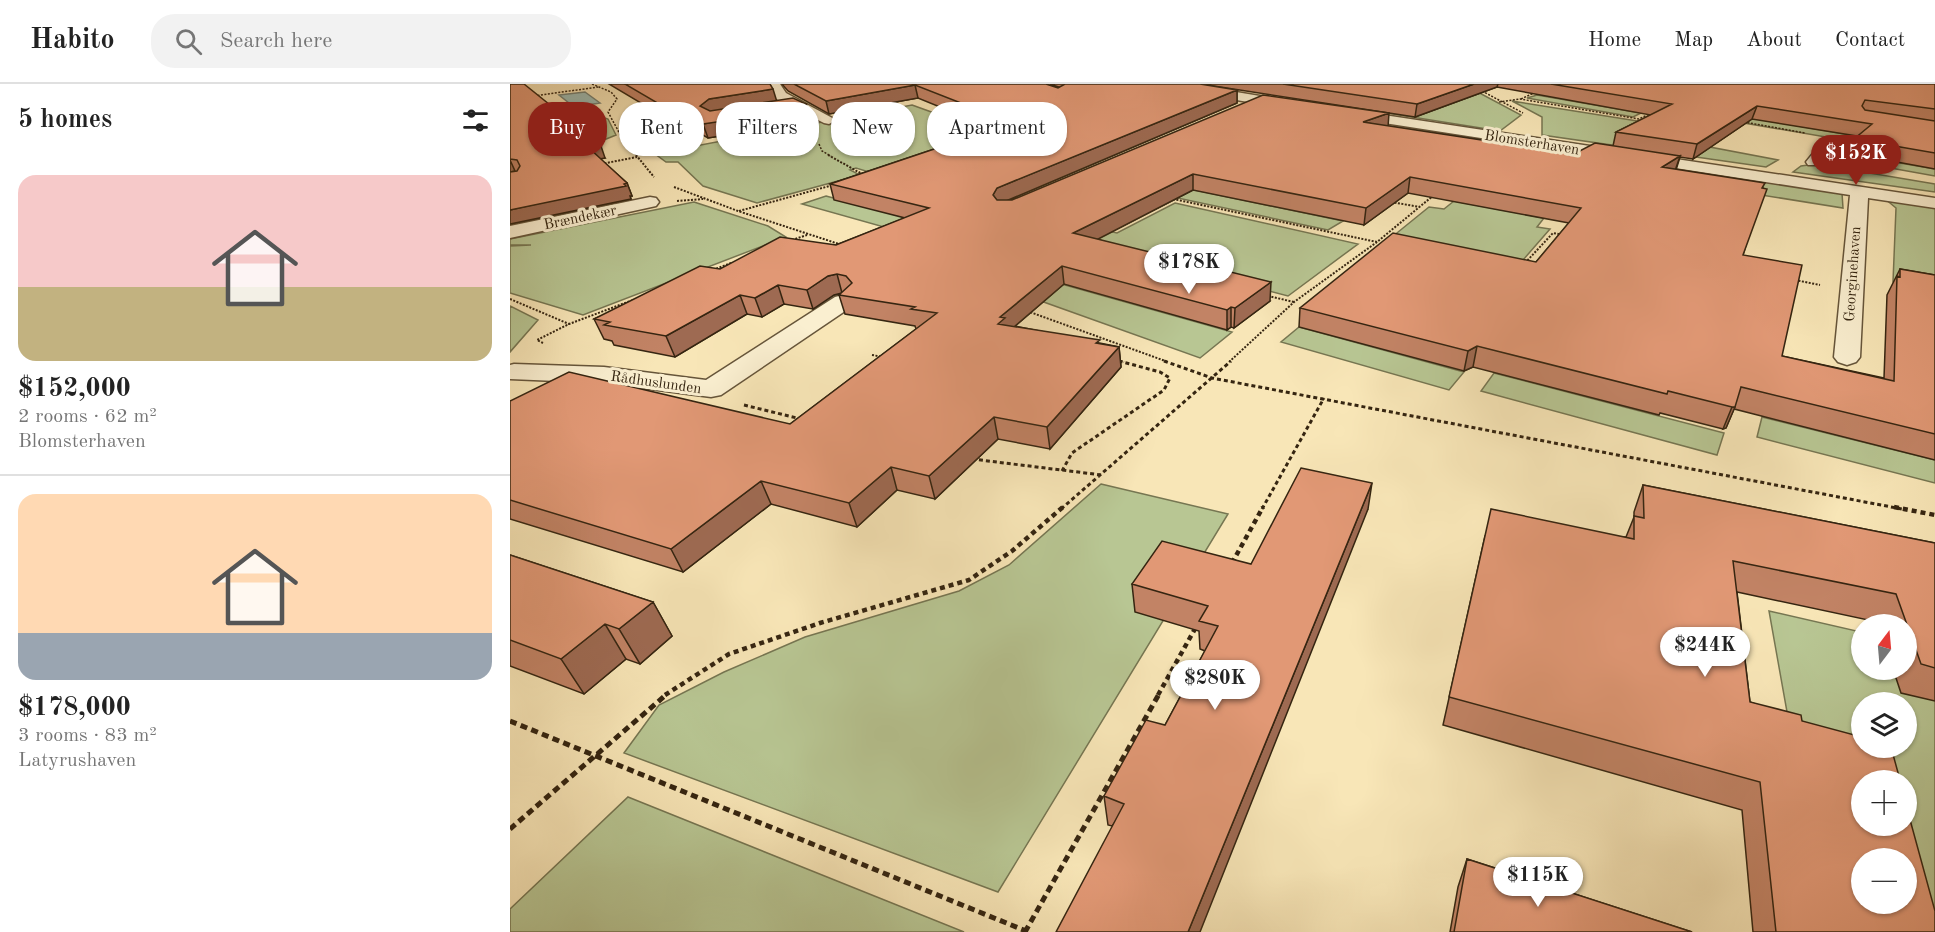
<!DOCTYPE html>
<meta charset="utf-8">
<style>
body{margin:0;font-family:"Old Standard TT",serif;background:#f2f2f2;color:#222;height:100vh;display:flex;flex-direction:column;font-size:22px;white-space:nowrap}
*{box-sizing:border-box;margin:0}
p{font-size:20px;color:#767676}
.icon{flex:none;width:33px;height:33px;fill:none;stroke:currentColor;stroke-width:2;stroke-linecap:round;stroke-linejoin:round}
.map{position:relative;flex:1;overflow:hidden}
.details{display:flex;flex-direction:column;background:#fff;width:510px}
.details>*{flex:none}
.top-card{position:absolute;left:18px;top:18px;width:570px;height:54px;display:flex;gap:12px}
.needle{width:39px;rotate:16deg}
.buttons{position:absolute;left:1341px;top:530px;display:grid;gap:12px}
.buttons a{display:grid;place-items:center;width:66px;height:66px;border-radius:50%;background:#fff;box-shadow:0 2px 4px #0004;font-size:30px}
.price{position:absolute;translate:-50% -51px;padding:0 14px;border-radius:21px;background:#fff;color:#222;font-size:20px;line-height:39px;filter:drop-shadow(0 2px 3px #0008)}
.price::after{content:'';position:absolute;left:50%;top:36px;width:18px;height:14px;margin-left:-9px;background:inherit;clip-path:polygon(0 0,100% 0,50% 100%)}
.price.on{background:#8f2418;color:#fff}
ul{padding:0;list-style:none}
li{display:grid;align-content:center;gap:12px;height:318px;padding:0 18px}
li+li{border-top:2px solid #e0e0e0}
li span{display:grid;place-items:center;height:186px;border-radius:18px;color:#555}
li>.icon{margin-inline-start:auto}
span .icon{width:108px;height:108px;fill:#fffc;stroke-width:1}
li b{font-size:26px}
h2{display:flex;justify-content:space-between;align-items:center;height:72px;padding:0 18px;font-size:26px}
.tag{padding:0 21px;border-radius:24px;background:#fff;box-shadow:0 2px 4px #0004;font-size:21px;line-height:54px}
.tag.on{background:#8f2418;color:#fff}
header{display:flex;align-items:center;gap:36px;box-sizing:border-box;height:84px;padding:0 30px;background:#fff;border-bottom:2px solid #e0e0e0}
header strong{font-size:28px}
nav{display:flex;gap:33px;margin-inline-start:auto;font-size:21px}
.search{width:420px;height:54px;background:#f2f2f2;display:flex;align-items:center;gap:15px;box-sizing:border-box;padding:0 21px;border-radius:24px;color:#767676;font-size:22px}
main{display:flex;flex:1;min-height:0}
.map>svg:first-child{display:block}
.green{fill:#b8c693;stroke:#767652;stroke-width:1.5;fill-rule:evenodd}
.water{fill:#9fbeb6;stroke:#758174;stroke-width:1.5}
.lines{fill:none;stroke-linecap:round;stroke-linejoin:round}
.minor-casing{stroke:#66553a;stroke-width:3}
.path-far4{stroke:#352511;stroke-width:1.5;stroke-dasharray:2 1.5;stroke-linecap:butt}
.path-far3{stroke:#352511;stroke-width:2;stroke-dasharray:2 1.5;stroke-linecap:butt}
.path-far2{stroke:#352511;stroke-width:3;stroke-dasharray:4 3;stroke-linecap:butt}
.path-far1{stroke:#352511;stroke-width:4.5;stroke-dasharray:5 4;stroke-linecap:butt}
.path{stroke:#352511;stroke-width:5;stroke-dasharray:7 4.5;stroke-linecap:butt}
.minor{fill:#faefd0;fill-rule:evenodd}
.wall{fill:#c28365;stroke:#352511;stroke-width:1.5}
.shaded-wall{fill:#9e6a52;stroke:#352511;stroke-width:1.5}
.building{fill:#e19875;stroke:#352511;stroke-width:1.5;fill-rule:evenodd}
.labels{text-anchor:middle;stroke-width:6;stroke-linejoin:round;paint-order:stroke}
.far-street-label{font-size:15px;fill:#352511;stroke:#faefd0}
</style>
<header>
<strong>Habito</strong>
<div class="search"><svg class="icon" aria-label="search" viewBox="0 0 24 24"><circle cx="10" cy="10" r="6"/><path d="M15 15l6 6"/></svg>Search here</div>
<nav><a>Home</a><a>Map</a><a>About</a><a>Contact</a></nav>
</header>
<main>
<section class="details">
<h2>5 homes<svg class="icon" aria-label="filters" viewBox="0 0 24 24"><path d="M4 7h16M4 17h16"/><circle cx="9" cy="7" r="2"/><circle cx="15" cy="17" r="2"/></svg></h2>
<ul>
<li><span style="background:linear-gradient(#f6c9c9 60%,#c2b280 0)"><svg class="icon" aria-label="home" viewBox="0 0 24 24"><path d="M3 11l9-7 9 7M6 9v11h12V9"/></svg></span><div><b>$152,000</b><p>2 rooms · 62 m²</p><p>Blomsterhaven</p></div></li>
<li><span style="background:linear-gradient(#ffd9b3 75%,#9aa5b1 0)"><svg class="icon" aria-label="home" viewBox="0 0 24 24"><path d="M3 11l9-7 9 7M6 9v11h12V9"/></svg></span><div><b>$178,000</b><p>3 rooms · 83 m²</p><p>Latyrushaven</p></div></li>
</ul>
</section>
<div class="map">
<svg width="1425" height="848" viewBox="0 0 1425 848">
<rect width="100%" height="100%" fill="#f8e6b7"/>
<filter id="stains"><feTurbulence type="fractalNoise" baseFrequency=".00333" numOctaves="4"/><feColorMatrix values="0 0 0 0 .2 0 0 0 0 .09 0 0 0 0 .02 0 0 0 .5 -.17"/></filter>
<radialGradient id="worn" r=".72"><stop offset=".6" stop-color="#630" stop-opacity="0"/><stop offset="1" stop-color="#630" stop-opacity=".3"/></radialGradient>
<path class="green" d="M 962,5 L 1011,31 L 990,47 L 845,24 L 870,15 Z
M 1027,11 L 1131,29 L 1123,33 L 1017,14 Z
M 1002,17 L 1140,39 L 1126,49 L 1268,76 L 1256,83 L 1032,51 L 1032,33 Z
M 402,21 L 488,52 L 359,88 L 346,84 L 340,86 L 350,91 L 247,119 L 193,102 L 168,78 L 156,78 L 137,64 L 141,57 L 150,54 L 175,64 Z
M 1178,23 L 1346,52 L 1339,57 L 1170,28 Z
M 89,32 L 98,35 L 106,51 L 89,58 L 65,43 L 66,33 Z
M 1022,61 L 1332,109 L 1333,124 L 1007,72 Z
M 1343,71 L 1425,85 L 1425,92 L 1336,76 Z
M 1306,80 L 1425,100 L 1425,108 L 1283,88 L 1291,82 Z
M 661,101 L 833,137 L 818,146 L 644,109 Z
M 316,112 L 405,136 L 381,145 L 292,120 Z
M 1374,114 L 1425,123 L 1425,206 L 1383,198 L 1386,124 Z
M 944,117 L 1034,134 L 1027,143 L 1040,145 L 1006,184 L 877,157 L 919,123 L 934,125 Z
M 184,118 L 258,142 L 276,153 L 73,231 L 0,209 L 0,162 L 21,161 L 0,161 L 0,155 Z
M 665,119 L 848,160 L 778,212 L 556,154 L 580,143 L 607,149 Z
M 484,181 L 722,248 L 690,274 L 461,192 Z
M 0,222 L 28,236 L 0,268 Z
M 789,243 L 954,288 L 939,306 L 771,258 Z
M 984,289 L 1214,349 L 1207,371 L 971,307 Z
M 1252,333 L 1425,376 L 1425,399 L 1247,353 Z
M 591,400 L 718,430 L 488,808 L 114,669 L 149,621 L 214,588 L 295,553 L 449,507 L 499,481 Z
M 1259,527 L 1351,548 L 1352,585 L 1396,585 L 1425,564 L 1425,848 L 1396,774 L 1396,696 L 1373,696 L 1282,656 ZM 1352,618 L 1396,618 L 1396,663 L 1352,663 Z
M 118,713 L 454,848 L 0,848 L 0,825 Z"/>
<path class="water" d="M 75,8 L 90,19 L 64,23 L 49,11 Z"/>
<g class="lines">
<defs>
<path id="minor" d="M 258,0 L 270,0 L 276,9 L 326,36 L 319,40 L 314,39 L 266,15 Z
M 649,0 L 678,0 L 786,18 L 793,22 L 786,26 L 655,4 Z
M 834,25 L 1425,114 L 1425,124 L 1358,114 L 1350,273 L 1346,278 L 1337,281 L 1328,278 L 1324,273 L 1340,111 L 829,32 L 827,29 Z
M 1321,57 L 1329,62 L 1310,81 L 1298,81 L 1296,78 C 1302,70 1311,60 1321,57 Z
M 140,113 L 146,114 L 149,118 L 146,122 L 0,154 L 0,142 Z
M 333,211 L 341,213 L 345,218 L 341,223 L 211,311 L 201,313 L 94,299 L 0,295 L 0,281 L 4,280 L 94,283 L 196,296 L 325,213 Z"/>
</defs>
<use href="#minor" class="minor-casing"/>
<path class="path-far4" d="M 82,0 L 101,8 L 107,15 L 98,28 L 111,52 L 127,72
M 972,7 L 1013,29
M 24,12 L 88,3
M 1011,15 L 1026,8
M 989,18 L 1010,15 L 1129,35 L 1141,29
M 1234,38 L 1295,49
M 309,60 L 312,67 L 321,72"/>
<path class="path-far3" d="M 126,71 L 144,93
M 318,71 L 354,91
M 91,80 L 127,73
M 164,103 L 228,127 L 332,161
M 663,115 L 867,158
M 167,117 L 193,115
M 881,118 L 910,123
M 229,127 L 323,101
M 282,156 L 297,151
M 1015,179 L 1043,149 L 1054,151
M 203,186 L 221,179
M 1285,196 L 1310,201
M 758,212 L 784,218
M 0,215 L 59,240
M 517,227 L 658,278
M 33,259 L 27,256 L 59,240 L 123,216
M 362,271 L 373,273
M 607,276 L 614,278
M 719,278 L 784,218 L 867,158 L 924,111"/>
<path class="path-far2" d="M 654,277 L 702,294 L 1392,425
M 234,321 L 291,335
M 462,375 L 592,391
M 552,387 L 562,369 L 654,306 L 660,294 L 650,288 L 609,277
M 551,425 L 721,277
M 752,425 L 814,314"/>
<path class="path-far1" d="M 1384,423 L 1425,431
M 722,479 L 753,423
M 155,611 L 219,570 L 310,539 L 459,496 L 502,467 L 553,423
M 648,611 L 686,543"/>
<path class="path" d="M 0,637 L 516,847
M 0,745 L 157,610
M 515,848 L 649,610"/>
<use href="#minor" class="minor"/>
</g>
<path class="wall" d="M 0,0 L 95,74 L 90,75 L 117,99 L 122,112 L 120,112 L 121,115 L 0,140 Z
M 99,0 L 260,0 L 266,17 L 296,20 L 299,33 L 290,35 L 292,39 L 198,54 L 172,39 L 166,40 Z
M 272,0 L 536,0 L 548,4 L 549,3 L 540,0 L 690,0 L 727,6 L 727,19 L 499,116 L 878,42 L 1064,70 L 1103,62 L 1106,48 L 1141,31 L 987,3 L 905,33 L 691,0 L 1425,0 L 1425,85 L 1338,69 L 1344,55 L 1347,52 L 1242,35 L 1183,75 L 1170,73 L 1166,86 L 1253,104 L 1233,171 L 1272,272 L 1374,294 L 1377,211 L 1390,185 L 1425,191 L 1425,376 L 1224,325 L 1216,344 L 1213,345 L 1150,329 L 1149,331 L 963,283 L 954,287 L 789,243 L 790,224 L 1026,178 L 1059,139 L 898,109 L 854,141 L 683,106 L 587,155 L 760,217 L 724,244 L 721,243 L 717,246 L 554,200 L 505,242 L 609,263 L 611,283 L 540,365 L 488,355 L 425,415 L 387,406 L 347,443 L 261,420 L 173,488 L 0,435 L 0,317 L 280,340 L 406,245 L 405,242 L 335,230 L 329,211 L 331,209 L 324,211 L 303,225 L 274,220 L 252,233 L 237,230 L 165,273 L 104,261 L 102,257 L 94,255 L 84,235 L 210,185 L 326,161 L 395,134 L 324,116 L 320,100 L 484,45 L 408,14 L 319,30 L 278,7 Z
M 1133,401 L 1425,459 L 1425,617 L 1391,609 L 1383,585 L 1396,585 L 1396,540 L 1368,540 L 1368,538 L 1227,508 L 1240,618 L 1292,637 L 1425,848 L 1243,848 L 1232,726 L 933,641 L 975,452 L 1116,453 L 1124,433 L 1124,428 Z
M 858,425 L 602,742 L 598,741 L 594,712 L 655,641 L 695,567 L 690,565 L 689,547 L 625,528 L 622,500 L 741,480 Z
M 0,471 L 143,518 L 162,552 L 130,580 L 116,575 L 74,610 L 0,582 Z
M 957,775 L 1182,848 L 940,848 L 948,803 Z"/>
<path class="shaded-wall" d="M 964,0 L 988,0 L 987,3 L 905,33 L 907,20 Z
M 405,1 L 408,14 L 319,30 L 316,17 Z
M 263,5 L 267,18 L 195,35 L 190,22 L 199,15 Z
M 727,6 L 727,19 L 489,120 L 483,111 L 487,104 Z
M 296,20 L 299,33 L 290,35 L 292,39 L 198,54 L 193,40 Z
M 1247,22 L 1242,35 L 1183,75 L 1187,60 Z
M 168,25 L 172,39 L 166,40 L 161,27 Z
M 879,29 L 878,43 L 853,38 Z
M 91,62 L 95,74 L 84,76 L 79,64 Z
M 1170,72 L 1165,87 L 1152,83 Z
M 0,76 L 5,87 L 0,88 Z
M 683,90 L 683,106 L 565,167 L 563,149 Z
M 900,93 L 898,109 L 854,141 L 856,124 Z
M 117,99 L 122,112 L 120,112 L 121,115 L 0,140 L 0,126 Z
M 552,182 L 554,200 L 497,249 L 488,240 L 490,233 Z
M 327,190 L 332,209 L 324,211 L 303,225 L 297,206 L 318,192 Z
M 761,198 L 760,217 L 724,244 L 725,224 Z
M 268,201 L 274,220 L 252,233 L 245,214 Z
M 230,211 L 237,230 L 165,273 L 156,252 Z
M 721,223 L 721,243 L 717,246 L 717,226 Z
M 967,262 L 963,283 L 954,287 L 958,267 Z
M 609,263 L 611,283 L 540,365 L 537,343 Z
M 1222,323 L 1225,323 L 1216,344 L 1213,345 Z
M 484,333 L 488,355 L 425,415 L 419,392 Z
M 381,383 L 387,406 L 347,443 L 339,419 Z
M 251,397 L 261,420 L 173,488 L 161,465 Z
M 862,399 L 858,425 L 690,848 L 678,848 Z
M 143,518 L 162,552 L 130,580 L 109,545 Z
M 95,540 L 116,575 L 74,610 L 51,575 Z"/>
<path class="building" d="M 0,0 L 14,0 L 91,62 L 79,64 L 117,99 L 114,100 L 116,102 L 0,126 L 0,88 L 7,87 L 10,82 L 7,76 L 0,75 Z
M 115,0 L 260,0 L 263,5 L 199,15 L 190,22 L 200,27 L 283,14 L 296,20 L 282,23 L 288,26 L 193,40 L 168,25 L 161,27 Z
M 284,0 L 536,0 L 548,4 L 555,0 L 690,0 L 727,6 L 487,104 L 483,111 L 487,116 L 502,116 L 753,11 L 879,29 L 853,38 L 1064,70 L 1085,59 L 1170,72 L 1152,83 L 1255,99 L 1252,104 L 1257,105 L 1233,171 L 1292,181 L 1272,272 L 1384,297 L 1387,192 L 1390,193 L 1390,185 L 1425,191 L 1425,350 L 1231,303 L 1225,323 L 1222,323 L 1158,307 L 1157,310 L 967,262 L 958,267 L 790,224 L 883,149 L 1026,178 L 1071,124 L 900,93 L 856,124 L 683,90 L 563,149 L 761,198 L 725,224 L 721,223 L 717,226 L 552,182 L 490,233 L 495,234 L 488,240 L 590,256 L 586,259 L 609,263 L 537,343 L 484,333 L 419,392 L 381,383 L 339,419 L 251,397 L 161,465 L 0,416 L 0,317 L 59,288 L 280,340 L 427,229 L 401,225 L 405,223 L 329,211 L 342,199 L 336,192 L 327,190 L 318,192 L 297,206 L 268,201 L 245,214 L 230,211 L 156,252 L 94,241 L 100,238 L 84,235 L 190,182 L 210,185 L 270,153 L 326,161 L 419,124 L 320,100 L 502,39 L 405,1 L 316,17 Z
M 773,0 L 964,0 L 907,20 Z
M 1041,0 L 1425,0 L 1425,25 L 1355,16 L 1352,22 L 1355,26 L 1425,37 L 1425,69 L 1344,55 L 1362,40 L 1247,22 L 1187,60 L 1106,48 L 1162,20 Z
M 791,384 L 862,399 L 678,848 L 546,848 L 614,720 L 594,712 L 636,636 L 655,641 L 708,542 L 689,537 L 698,522 L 622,500 L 652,457 L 741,480 Z
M 1133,401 L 1425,459 L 1425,584 L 1411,580 L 1386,510 L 1223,477 L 1240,618 L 1291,631 L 1292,637 L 1352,653 L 1352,663 L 1381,663 L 1390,696 L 1352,696 L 1352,741 L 1396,741 L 1396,721 L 1425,827 L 1425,848 L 1266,848 L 1250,698 L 939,613 L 981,425 L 1124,455 L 1124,432 L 1134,434 ZM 1352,774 L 1396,774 L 1396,819 L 1352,819 Z
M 0,471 L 143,518 L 109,545 L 95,540 L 51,575 L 0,556 Z
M 957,775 L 1182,848 L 944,848 Z"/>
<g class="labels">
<g class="far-street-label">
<text transform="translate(1022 58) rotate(9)" y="5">Blomsterhaven</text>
<text transform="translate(70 133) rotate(-12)" y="5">Brændekær</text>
<text transform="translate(1342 190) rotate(-86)" y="5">Georginehaven</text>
<text transform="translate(146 298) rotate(8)" y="5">Rådhuslunden</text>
</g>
</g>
<rect width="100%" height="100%" filter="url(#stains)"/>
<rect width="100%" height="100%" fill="url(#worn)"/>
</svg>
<div class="buttons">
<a><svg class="needle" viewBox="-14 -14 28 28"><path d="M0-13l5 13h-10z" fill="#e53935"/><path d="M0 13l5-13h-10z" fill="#767676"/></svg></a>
<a><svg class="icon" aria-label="layers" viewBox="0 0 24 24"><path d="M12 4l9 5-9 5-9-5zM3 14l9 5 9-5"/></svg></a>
<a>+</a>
<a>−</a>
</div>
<b class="price on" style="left:1346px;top:102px">$152K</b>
<b class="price" style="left:679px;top:211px">$178K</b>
<b class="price" style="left:1195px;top:594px">$244K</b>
<b class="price" style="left:705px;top:627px">$280K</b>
<b class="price" style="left:1028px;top:824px">$115K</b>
<div class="top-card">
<a class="tag on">Buy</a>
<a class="tag">Rent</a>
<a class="tag">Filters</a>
<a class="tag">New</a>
<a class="tag">Apartment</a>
</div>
</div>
</main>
